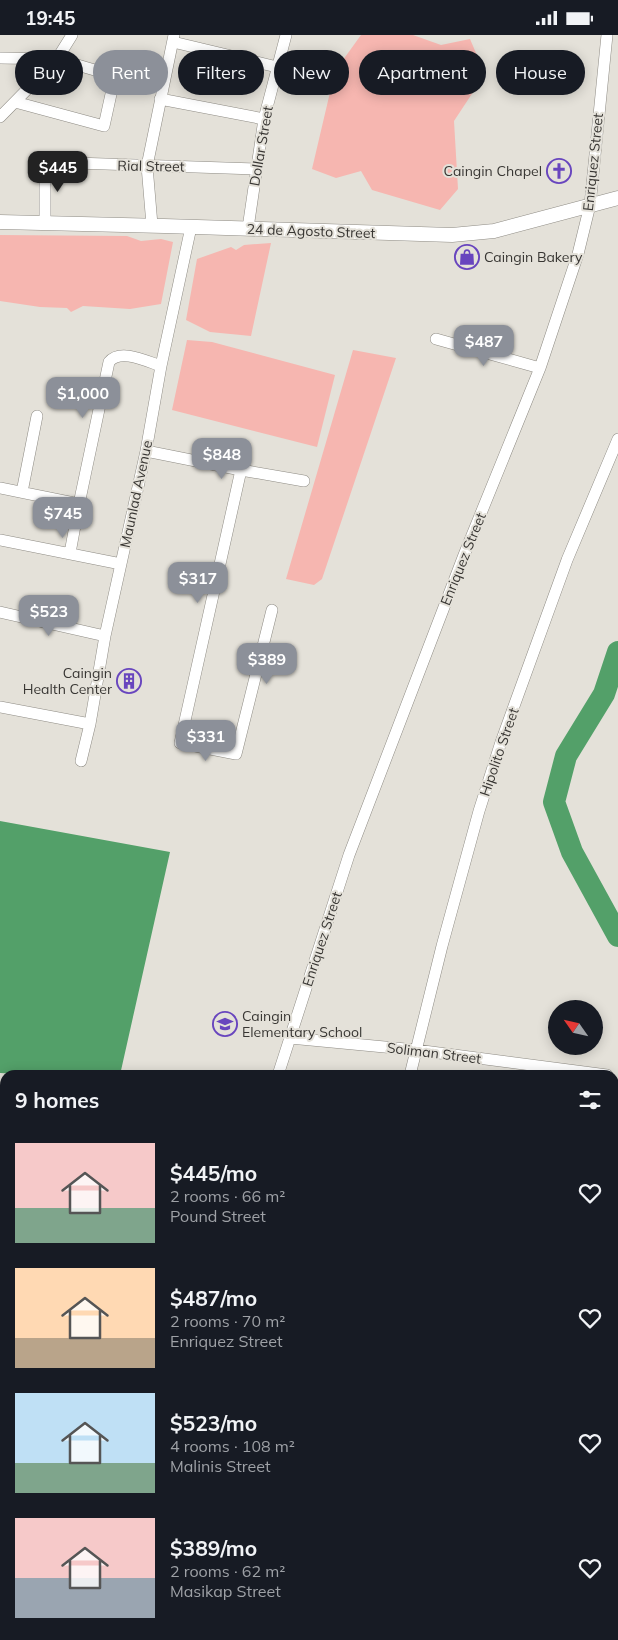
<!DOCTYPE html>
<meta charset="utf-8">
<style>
body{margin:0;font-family:Mulish,sans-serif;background:#20242c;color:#f1f3f6;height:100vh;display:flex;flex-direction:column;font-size:19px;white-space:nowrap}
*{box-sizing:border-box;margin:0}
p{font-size:16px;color:#9ea1a6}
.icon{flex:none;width:28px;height:28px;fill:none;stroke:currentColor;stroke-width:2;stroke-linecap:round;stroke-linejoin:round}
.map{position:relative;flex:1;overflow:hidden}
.sheet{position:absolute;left:0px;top:1035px;width:619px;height:570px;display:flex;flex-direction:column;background:#171b24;border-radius:15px 15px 0 0;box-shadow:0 2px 12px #0003}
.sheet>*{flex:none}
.banner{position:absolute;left:15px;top:15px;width:589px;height:45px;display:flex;gap:10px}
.needle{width:32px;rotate:304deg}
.controls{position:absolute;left:548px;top:965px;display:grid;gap:10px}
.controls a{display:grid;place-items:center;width:55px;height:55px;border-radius:50%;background:#171b24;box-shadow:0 2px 12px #0003;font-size:25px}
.price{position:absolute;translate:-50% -42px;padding:0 11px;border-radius:10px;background:#8c9099;color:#fff;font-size:16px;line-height:32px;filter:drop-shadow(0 1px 2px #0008)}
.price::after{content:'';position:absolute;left:50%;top:30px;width:15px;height:11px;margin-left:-8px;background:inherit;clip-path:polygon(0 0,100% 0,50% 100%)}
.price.selected{background:#222;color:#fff}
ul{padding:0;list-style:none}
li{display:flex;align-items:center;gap:15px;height:125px;padding:0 15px}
li span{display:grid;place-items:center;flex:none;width:140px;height:100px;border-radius:0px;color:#555}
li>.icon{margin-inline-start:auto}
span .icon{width:60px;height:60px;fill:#fffc;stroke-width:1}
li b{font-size:21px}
h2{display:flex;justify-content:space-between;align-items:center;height:60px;padding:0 15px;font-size:21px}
.chip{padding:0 18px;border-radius:22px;background:#171b24;box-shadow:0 2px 12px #0003;font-size:18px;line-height:45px}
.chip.selected{background:#8c9099;color:#fff}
.status{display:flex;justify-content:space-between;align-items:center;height:35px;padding:0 25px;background:#171b24;direction:ltr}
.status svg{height:14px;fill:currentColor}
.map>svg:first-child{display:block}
.green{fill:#f6b6b0}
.water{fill:#53a069}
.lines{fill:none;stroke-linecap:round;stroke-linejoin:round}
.stream{stroke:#53a069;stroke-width:4}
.river{stroke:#53a069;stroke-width:22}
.minor-casing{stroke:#8e8b84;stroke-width:12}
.tertiary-casing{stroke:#8e8b84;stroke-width:15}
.secondary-casing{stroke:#8e8b84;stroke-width:18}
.minor{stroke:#fff;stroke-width:11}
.tertiary{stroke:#fff;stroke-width:14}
.secondary{stroke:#fff;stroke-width:16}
.labels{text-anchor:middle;stroke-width:4;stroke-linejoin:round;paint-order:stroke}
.street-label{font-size:14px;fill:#383633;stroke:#e4e1d9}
.poi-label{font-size:14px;fill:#383633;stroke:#e4e1d9;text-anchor:end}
</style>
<div class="status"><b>19:45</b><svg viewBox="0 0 49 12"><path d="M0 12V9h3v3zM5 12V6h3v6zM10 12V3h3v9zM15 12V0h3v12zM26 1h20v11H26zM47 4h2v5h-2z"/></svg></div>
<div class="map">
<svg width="618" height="1605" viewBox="0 0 618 1605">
<rect width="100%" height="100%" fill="#e4e1d9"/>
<path class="green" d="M 361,0 L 413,0 L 441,10 L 470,4 L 485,39 L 454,86 L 458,154 L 440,175 L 372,155 L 361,136 L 336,143 L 312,134 L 335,36 Z
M 0,200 L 127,201 L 141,206 L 161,204 L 173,207 L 161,269 L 130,274 L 83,271 L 71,277 L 67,273 L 40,272 L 0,266 Z
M 271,208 L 251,301 L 210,297 L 186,285 L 197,224 L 231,212 L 236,215 L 244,210 Z
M 187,305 L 212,307 L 335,340 L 317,412 L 172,375 Z
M 353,315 L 396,323 L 322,544 L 314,550 L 286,544 Z"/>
<path class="water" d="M 0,786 L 170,817 L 120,1040 L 34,1040 L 0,1038 Z
M 0,1143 L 5,1146 L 5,1600 L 288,1600 L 288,1605 L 0,1605 Z"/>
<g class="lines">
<path class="stream" d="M 0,1102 L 5,1103"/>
<path class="river" d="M 618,617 L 604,659 L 566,721 L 554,767 L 572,817 L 618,901
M 614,1136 L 618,1133
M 327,1605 L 328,1600"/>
<defs>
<path id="minor" d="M 173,7 L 277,32
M 0,23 L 57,24 L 115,41 L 104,91 L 15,67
M 160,64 L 264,84
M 0,82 L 57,24 L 72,0
M 45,188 L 45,127 L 256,134
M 152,190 L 147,131 L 174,0
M 248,193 L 264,84 L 286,0
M 436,304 L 540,333
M 146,416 L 241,435 L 304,446
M 241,435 L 180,708 L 236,719 L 272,575
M 0,453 L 79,469 L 109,327 C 120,313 146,326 161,331
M 22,457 L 37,381
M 0,505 L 121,529
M 70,518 L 79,469
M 0,577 L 105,601
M 0,672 L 90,689
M 81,726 L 90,689 L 105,601 L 146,416 L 161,331 L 191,192
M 290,1003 L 416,1015 L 607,1040
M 278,1040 L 349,820 L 464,520 L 540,333 L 578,219 L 590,170 L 607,0
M 410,1040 L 442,911 L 479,776 L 501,707 L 567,525 L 618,404"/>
<path id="tertiary" d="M 0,187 L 164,191 L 452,200 L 494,196 L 618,163"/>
<path id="secondary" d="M 614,1524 L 618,1503
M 600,1605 L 601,1600"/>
</defs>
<use href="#minor" class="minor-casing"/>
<use href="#tertiary" class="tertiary-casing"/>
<use href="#secondary" class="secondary-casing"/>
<use href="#minor" class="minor"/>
<use href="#tertiary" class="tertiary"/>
<use href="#secondary" class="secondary"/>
</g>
<defs>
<symbol id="church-ring" viewBox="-11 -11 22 22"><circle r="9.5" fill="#e4e1d9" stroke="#6845be" stroke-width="1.5"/><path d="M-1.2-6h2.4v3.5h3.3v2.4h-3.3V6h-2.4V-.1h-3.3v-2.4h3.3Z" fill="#6845be"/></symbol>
<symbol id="shop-ring" viewBox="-11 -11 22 22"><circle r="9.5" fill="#e4e1d9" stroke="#6845be" stroke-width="1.5"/><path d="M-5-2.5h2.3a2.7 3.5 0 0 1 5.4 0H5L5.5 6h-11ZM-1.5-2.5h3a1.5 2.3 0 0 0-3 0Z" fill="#6845be"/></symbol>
<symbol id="building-ring" viewBox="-11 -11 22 22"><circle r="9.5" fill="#e4e1d9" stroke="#6845be" stroke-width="1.5"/><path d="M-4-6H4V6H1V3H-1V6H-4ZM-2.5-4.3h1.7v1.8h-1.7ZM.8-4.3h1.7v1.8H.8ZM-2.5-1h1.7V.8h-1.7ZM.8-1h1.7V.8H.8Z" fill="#6845be"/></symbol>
<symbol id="school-ring" viewBox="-11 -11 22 22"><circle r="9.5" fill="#e4e1d9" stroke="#6845be" stroke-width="1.5"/><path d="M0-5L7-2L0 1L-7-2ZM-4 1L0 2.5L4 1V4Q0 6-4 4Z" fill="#6845be"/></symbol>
</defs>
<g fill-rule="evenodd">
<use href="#church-ring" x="545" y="122" width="28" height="28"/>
<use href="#shop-ring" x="453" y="208" width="28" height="28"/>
<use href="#building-ring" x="115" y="632" width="28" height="28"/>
<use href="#school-ring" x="211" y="975" width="28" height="28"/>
</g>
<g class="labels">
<g class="street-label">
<text transform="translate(261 111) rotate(-80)" y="5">Dollar Street</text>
<text transform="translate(593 127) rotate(-84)" y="5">Enriquez Street</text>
<text transform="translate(151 131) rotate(1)" y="5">Rial Street</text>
<text transform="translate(311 196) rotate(2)" y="5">24 de Agosto Street</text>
<text transform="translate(136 459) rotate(-78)" y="5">Maunlad Avenue</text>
<text transform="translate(463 524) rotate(-68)" y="5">Enriquez Street</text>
<text transform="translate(499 717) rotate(-71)" y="5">Hipolito Street</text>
<text transform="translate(322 904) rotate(-72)" y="5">Enriquez Street</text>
<text transform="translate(434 1018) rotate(7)" y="5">Soliman Street</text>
</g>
<g class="poi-label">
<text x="542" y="141">Caingin Chapel</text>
<text x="484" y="227" text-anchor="start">Caingin Bakery</text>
<text x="112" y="643">Caingin<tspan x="112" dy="16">Health Center</tspan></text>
<text x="242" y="986" text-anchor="start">Caingin<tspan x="242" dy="16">Elementary School</tspan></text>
</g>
</g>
</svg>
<div class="controls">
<a><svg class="needle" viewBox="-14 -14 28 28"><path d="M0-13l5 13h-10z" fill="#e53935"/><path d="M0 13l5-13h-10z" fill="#9ea1a6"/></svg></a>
</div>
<b class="price selected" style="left:58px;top:158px">$445</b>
<b class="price" style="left:484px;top:332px">$487</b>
<b class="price" style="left:83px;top:384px">$1,000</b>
<b class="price" style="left:222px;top:445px">$848</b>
<b class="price" style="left:63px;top:504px">$745</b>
<b class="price" style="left:198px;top:569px">$317</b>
<b class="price" style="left:49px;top:602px">$523</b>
<b class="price" style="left:267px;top:650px">$389</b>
<b class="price" style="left:206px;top:727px">$331</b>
<div class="banner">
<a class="chip">Buy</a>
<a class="chip selected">Rent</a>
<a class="chip">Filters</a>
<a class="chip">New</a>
<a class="chip">Apartment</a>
<a class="chip">House</a>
</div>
<section class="sheet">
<h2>9 homes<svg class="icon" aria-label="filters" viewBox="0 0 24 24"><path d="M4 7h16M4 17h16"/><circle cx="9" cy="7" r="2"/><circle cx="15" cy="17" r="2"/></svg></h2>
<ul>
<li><span style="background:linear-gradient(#f6c9c9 65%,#7fa58c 0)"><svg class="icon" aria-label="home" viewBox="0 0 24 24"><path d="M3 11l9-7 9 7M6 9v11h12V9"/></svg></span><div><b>$445/mo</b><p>2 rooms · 66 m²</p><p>Pound Street</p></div><svg class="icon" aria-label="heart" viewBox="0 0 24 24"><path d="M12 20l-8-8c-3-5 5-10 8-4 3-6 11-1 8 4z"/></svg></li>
<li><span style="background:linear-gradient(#ffd9b3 70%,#b9a48a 0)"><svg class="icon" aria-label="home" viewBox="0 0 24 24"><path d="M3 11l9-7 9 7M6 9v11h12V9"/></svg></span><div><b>$487/mo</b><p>2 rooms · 70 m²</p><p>Enriquez Street</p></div><svg class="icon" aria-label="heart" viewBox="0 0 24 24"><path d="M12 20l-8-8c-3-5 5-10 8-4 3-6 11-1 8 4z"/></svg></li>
<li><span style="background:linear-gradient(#bfe0f5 70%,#7fa58c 0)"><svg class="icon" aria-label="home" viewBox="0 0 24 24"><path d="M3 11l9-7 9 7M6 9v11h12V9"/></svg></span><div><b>$523/mo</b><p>4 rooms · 108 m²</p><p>Malinis Street</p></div><svg class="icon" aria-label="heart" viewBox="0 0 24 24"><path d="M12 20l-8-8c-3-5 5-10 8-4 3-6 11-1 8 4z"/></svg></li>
<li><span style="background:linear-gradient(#f6c9c9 60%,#9aa5b1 0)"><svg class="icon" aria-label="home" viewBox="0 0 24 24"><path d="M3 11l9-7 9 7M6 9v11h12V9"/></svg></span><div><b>$389/mo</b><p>2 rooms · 62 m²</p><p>Masikap Street</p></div><svg class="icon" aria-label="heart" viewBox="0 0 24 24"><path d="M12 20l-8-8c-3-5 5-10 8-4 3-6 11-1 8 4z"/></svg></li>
</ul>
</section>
</div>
